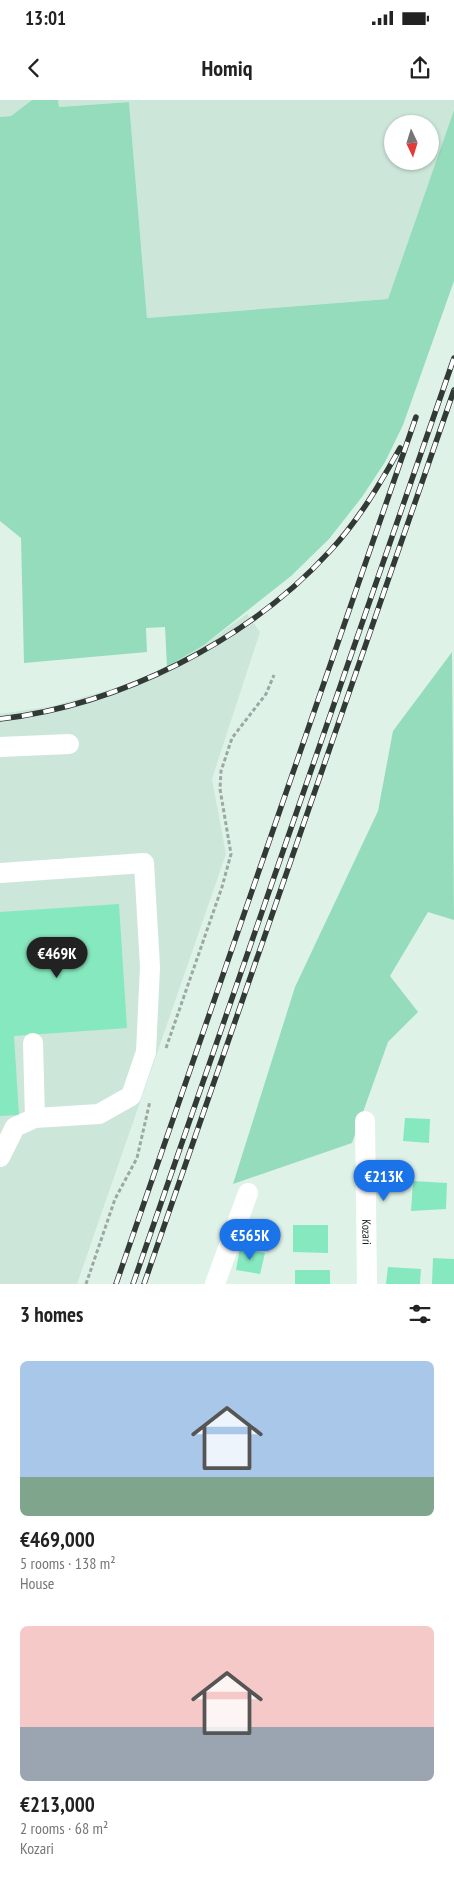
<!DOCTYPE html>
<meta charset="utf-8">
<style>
body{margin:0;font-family:"PT Sans Narrow",sans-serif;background:#f6f6f6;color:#222;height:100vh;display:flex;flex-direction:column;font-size:19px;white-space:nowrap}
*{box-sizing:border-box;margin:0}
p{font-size:16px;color:#767676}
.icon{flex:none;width:28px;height:28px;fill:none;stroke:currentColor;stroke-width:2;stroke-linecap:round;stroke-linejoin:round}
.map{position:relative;height:1184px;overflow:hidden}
.sheet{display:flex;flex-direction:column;background:#fff;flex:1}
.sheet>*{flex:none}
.needle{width:32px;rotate:176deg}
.controls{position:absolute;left:384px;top:15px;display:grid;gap:10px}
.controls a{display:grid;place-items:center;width:55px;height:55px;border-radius:50%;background:#fff;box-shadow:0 1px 4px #0004;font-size:25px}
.price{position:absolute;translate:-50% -42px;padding:0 11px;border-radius:18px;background:#1a73e8;color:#fff;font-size:16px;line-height:32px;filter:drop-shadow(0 1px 2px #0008)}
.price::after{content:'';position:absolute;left:50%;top:30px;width:15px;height:11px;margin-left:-8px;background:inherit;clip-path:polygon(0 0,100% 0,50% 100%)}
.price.current{background:#222;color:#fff}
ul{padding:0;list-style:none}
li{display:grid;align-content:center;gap:10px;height:265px;padding:0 20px}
li span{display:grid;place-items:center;height:155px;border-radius:8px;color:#555}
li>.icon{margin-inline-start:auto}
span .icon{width:90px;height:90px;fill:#fffc;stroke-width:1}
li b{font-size:21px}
h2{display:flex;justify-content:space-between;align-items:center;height:60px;padding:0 20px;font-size:21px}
.status{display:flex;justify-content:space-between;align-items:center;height:35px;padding:0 25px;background:#fff;direction:ltr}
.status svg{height:14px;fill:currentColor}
header{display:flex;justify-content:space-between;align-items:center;height:65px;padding:0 20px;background:#fff;font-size:22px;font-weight:700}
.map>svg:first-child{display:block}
.built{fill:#cce7d9;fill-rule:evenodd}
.green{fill:#94dcbb}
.building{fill:#86e8be}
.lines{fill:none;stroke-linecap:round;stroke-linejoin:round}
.path{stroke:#9ba9a2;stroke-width:3;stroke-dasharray:4 2.5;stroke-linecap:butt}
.minor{stroke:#fff;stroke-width:20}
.rail-casing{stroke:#323a36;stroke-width:5.5}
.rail{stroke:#fff;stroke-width:4;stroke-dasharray:11;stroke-linecap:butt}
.labels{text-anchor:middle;stroke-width:4;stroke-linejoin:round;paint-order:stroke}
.street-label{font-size:12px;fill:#141a17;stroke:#fff}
</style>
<div class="status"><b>13:01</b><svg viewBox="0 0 49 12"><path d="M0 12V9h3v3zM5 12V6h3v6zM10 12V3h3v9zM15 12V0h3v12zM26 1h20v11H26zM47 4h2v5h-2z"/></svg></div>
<header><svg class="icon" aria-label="back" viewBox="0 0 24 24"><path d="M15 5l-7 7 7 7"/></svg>Homiq<svg class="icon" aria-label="share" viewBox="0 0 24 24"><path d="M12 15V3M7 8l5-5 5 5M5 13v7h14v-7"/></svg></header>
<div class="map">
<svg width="454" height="1184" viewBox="0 0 454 1184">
<rect width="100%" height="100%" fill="#dff2e8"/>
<path class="built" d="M 0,0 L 32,0 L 11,16 L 0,17 Z
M 58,0 L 454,0 L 454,10 L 388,199 L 147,218 L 129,2 L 58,7 ZM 392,24 L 430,24 L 430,61 L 392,61 Z
M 247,514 L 260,532 L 212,679 L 226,754 L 77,1184 L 0,1184 L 0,614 L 53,606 L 125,585 L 167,567 L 204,545 Z"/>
<path class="green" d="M 32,0 L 58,0 L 59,7 L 129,2 L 147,218 L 388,199 L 454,10 L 454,181 L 403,325 L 385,362 L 362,397 L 329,439 L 291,476 L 204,545 L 167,567 L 165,527 L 146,528 L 147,552 L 24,563 L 21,438 L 0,421 L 0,17 L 11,16 Z
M 452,552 L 454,820 L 428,812 L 390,876 L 418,912 L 388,942 L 352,1043 L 233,1084 L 295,887 L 378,711 L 393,631 Z"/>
<path class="building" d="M 119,804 L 127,928 L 14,936 L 19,1015 L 0,1016 L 0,812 Z
M 405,1018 L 430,1019 L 429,1043 L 403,1041 Z
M 413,1081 L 447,1083 L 446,1109 L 411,1111 Z
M 245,1120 L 269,1125 L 265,1149 L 240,1145 Z
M 293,1125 L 328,1125 L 328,1153 L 293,1152 Z
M 240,1148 L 265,1153 L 260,1174 L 236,1170 Z
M 433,1158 L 454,1159 L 454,1184 L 432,1184 Z
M 388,1167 L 421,1169 L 420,1184 L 386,1184 Z
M 295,1170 L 330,1170 L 330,1184 L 295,1184 Z"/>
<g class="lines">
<path class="path" d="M 166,948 L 222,787 L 231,754 L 220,689 L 221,671 L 232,638 L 266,594 L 274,575
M 86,1184 L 115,1099 L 137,1058 L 150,1001"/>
<g class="minor">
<path d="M 0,647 L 69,644"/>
<path d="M 0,773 L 144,763 L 150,867 L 146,952 L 131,996 L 99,1014 L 35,1018 L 15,1027 L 0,1057"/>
<path d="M 33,943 L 35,1018"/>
<path id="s1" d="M 365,1021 L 367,1184"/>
<path d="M 215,1184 L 248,1093"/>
</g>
<defs>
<path id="rail" d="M 0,619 C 120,605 248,541 330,451 C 358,421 380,384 400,348
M 116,1184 L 416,317
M 133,1184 L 454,258
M 144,1184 L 454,290"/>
</defs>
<use href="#rail" class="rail-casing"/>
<use href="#rail" class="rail"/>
</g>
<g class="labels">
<g class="street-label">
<text dy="4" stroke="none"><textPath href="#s1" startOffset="111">Kozari</textPath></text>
</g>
</g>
</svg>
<div class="controls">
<a><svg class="needle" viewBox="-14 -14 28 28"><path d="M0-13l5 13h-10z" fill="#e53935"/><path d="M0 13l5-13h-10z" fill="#767676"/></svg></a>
</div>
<b class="price current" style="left:57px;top:879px">€469K</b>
<b class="price" style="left:384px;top:1102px">€213K</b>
<b class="price" style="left:250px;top:1161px">€565K</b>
</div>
<section class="sheet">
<h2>3 homes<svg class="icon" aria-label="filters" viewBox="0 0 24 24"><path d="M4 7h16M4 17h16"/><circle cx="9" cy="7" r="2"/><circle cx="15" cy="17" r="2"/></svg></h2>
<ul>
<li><span style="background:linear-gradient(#a9c7e8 75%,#7fa58c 0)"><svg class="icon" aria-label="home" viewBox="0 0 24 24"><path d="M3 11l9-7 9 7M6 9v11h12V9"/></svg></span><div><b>€469,000</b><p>5 rooms · 138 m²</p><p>House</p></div></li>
<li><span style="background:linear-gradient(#f6c9c9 65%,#9aa5b1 0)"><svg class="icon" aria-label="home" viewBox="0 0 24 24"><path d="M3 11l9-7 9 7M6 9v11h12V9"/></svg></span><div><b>€213,000</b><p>2 rooms · 68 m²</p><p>Kozari</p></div></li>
</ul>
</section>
